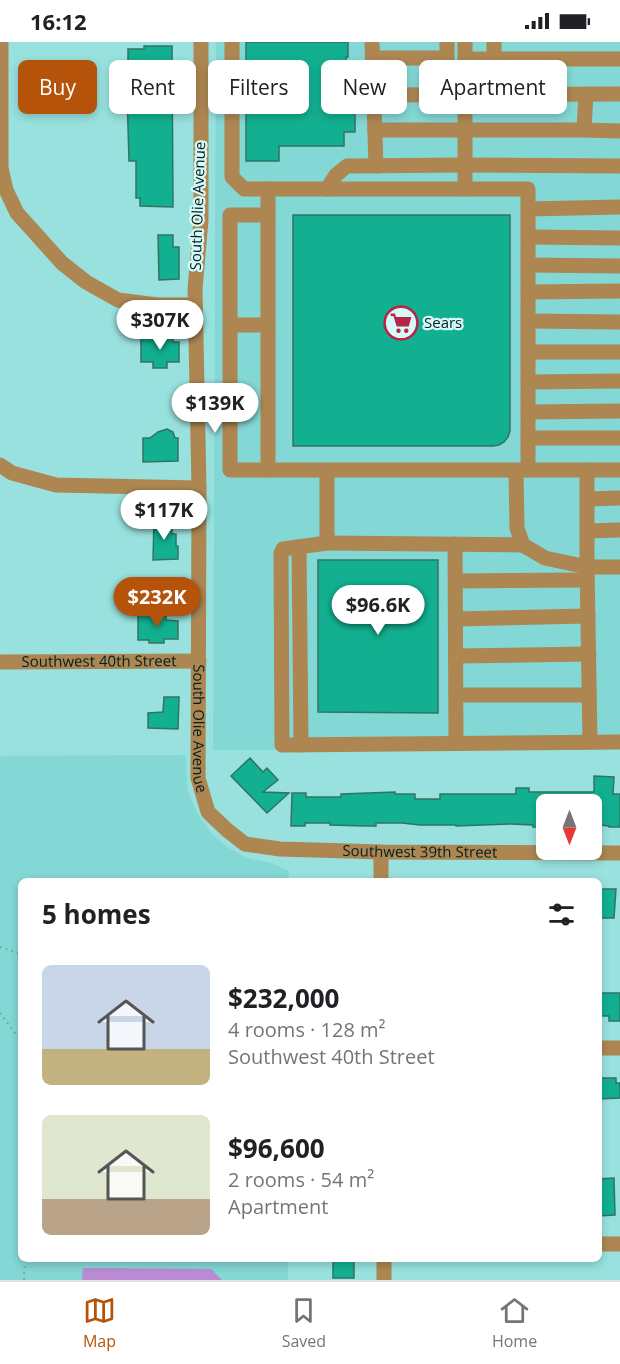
<!DOCTYPE html>
<meta charset="utf-8">
<style>
body{margin:0;font-family:"Open Sans",sans-serif;background:#f2f2f2;color:#202124;height:100vh;display:flex;flex-direction:column;font-size:22px;white-space:nowrap}
*{box-sizing:border-box;margin:0}
p{font-size:20px;color:#757577}
.icon{flex:none;width:33px;height:33px;fill:none;stroke:currentColor;stroke-width:2;stroke-linecap:round;stroke-linejoin:round}
.map{position:relative;flex:1;overflow:hidden}
.panel{position:absolute;left:18px;top:836px;width:584px;height:384px;display:flex;flex-direction:column;background:#fff;border-radius:9px;box-shadow:0 3px 9px #0003}
.panel>*{flex:none}
.guide{position:absolute;left:18px;top:18px;width:585px;height:54px;display:flex;gap:12px}
.needle{width:39px;rotate:180deg}
.tools{position:absolute;left:536px;top:752px;display:grid;gap:12px}
.tools a{display:grid;place-items:center;width:66px;height:66px;border-radius:9px;background:#fff;box-shadow:0 3px 9px #0003;font-size:30px}
.price{position:absolute;translate:-50% -51px;padding:0 14px;border-radius:21px;background:#fff;color:#222;font-size:20px;line-height:39px;filter:drop-shadow(0 2px 3px #0008)}
.price::after{content:'';position:absolute;left:50%;top:36px;width:18px;height:14px;margin-left:-9px;background:inherit;clip-path:polygon(0 0,100% 0,50% 100%)}
.price.current{background:#b45309;color:#fff}
ul{padding:0;list-style:none}
li{display:flex;align-items:center;gap:18px;height:150px;padding:0 24px}
li span{display:grid;place-items:center;flex:none;width:168px;height:120px;border-radius:9px;color:#555}
li>.icon{margin-inline-start:auto}
span .icon{width:72px;height:72px;fill:#fffc;stroke-width:1}
li b{font-size:26px}
h2{display:flex;justify-content:space-between;align-items:center;height:72px;padding:0 24px;font-size:26px}
.chip{padding:0 21px;border-radius:9px;background:#fff;box-shadow:0 3px 9px #0003;font-size:21px;line-height:54px}
.chip.current{background:#b45309;color:#fff}
.status{display:flex;justify-content:space-between;align-items:center;height:42px;padding:0 30px;background:#fff;direction:ltr}
.status svg{height:16px;fill:currentColor}
.dock{display:flex;justify-content:space-around;align-items:center;height:84px;border-top:2px solid #e0e0e0;background:#fff;font-size:16px;color:#757577}
.dock a{display:grid;justify-items:center;gap:3px}
.dock .current{color:#b45309}
.map>svg:first-child{display:block}
.built{fill:#83d7d5}
.green{fill:#ba8bd3}
.building{fill:#12b090;stroke:#337362;stroke-width:1.5}
.lines{fill:none;stroke-linecap:round;stroke-linejoin:round}
.path{stroke:#69a5a2;stroke-width:2;stroke-dasharray:1.5 4.5;stroke-linecap:butt}
.minor{stroke:#ad8652;stroke-width:15}
.labels{text-anchor:middle;stroke-width:4.5;stroke-linejoin:round;paint-order:stroke}
.street-label{font-size:15px;fill:#01201f;stroke:#d7faf9}
.poi-label{font-size:15px;fill:#01201f;stroke:#d7faf9;text-anchor:start}
</style>
<div class="status"><b>16:12</b><svg viewBox="0 0 49 12"><path d="M0 12V9h3v3zM5 12V6h3v6zM10 12V3h3v9zM15 12V0h3v12zM26 1h20v11H26zM47 4h2v5h-2z"/></svg></div>
<div class="map">
<svg width="620" height="1238" viewBox="0 0 620 1238">
<rect width="100%" height="100%" fill="#98e1de"/>
<path class="built" d="M 216,0 L 620,0 L 620,707 L 213,708 Z
M 186,713 L 187,747 L 198,773 L 212,792 L 227,805 L 247,816 L 271,821 L 289,829 L 289,838 L 21,838 L 21,1216 L 288,1217 L 288,1238 L 0,1238 L 0,714 Z"/>
<path class="green" d="M 83,1226 L 211,1227 L 222,1238 L 82,1238 Z"/>
<path class="building" d="M 246,0 L 348,0 L 348,15 L 346,15 L 346,49 L 355,49 L 355,90 L 344,90 L 344,104 L 279,104 L 279,119 L 246,119 Z
M 144,4 L 172,4 L 173,165 L 140,164 L 140,156 L 136,156 L 136,119 L 129,119 L 127,50 L 128,50 L 128,7 L 144,7 Z
M 293,173 L 510,173 L 510,389 L 508,395 L 504,400 L 499,403 L 493,404 L 293,404 Z
M 158,193 L 173,193 L 173,205 L 179,205 L 179,237 L 159,238 Z
M 141,295 L 173,295 L 173,300 L 179,300 L 179,320 L 167,320 L 167,326 L 153,326 L 153,320 L 141,320 Z
M 167,387 L 173,390 L 175,396 L 178,396 L 178,419 L 143,420 L 143,396 L 150,396 L 158,390 Z
M 154,477 L 172,477 L 172,492 L 176,492 L 176,504 L 178,504 L 178,517 L 153,518 Z
M 318,518 L 438,518 L 438,671 L 318,670 Z
M 138,572 L 166,572 L 166,578 L 178,579 L 178,597 L 164,597 L 164,601 L 149,601 L 149,598 L 138,598 Z
M 164,655 L 179,655 L 178,687 L 148,686 L 148,671 L 163,670 Z
M 250,716 L 263,730 L 267,726 L 278,738 L 263,750 L 289,751 L 267,771 L 231,734 Z
M 594,734 L 614,735 L 613,752 L 620,752 L 620,785 L 609,785 L 609,784 L 600,783 L 600,781 L 592,781 L 592,762 L 546,762 L 546,785 L 533,785 L 533,783 L 511,782 L 456,784 L 456,783 L 420,783 L 402,781 L 376,781 L 376,784 L 365,784 L 330,783 L 330,781 L 305,781 L 305,784 L 291,784 L 292,751 L 306,751 L 306,755 L 341,755 L 341,752 L 395,750 L 395,752 L 415,752 L 415,757 L 440,757 L 440,752 L 516,752 L 516,746 L 529,746 L 529,750 L 594,750 Z
M 598,847 L 616,847 L 614,876 L 598,876 Z
M 598,951 L 620,951 L 620,979 L 609,979 L 609,974 L 598,974 Z
M 598,1036 L 616,1036 L 616,1041 L 620,1041 L 620,1056 L 598,1057 Z
M 614,1136 L 615,1173 L 598,1174 L 598,1137 Z
M 333,1216 L 354,1216 L 354,1236 L 333,1236 Z"/>
<g class="lines">
<path class="path" d="M 0,905 L 21,912
M 0,971 L 21,999
M 24,1238 L 25,1216"/>
<g class="minor">
<path d="M 1,0 L 1,126 L 6,148 L 17,171 L 62,221 L 86,240 L 118,258 L 157,263 L 195,263"/>
<path id="s1" d="M 201,0 L 201,178 L 195,247 L 199,446 L 198,736 L 208,770 L 227,788 L 245,802 L 280,807 L 381,810 L 620,811"/>
<path d="M 232,0 L 232,135 L 244,147 L 528,147 L 528,428"/>
<path d="M 372,0 L 376,124"/>
<path d="M 465,0 L 465,147"/>
<path d="M 494,0 L 494,17"/>
<path d="M 373,16 L 447,16"/>
<path d="M 465,17 L 620,17"/>
<path d="M 373,53 L 620,52"/>
<path d="M 447,53 L 447,0"/>
<path d="M 375,88 L 584,88 L 586,52"/>
<path d="M 584,88 L 620,89"/>
<path d="M 268,147 L 268,428"/>
<path d="M 327,147 L 336,133 L 347,124 L 465,123 L 620,124"/>
<path d="M 528,167 L 620,165"/>
<path d="M 268,173 L 230,173 L 230,428 L 587,428 L 587,525 L 620,525"/>
<path d="M 528,195 L 620,196"/>
<path d="M 528,223 L 620,224"/>
<path d="M 528,250 L 620,249"/>
<path d="M 528,279 L 620,280"/>
<path d="M 230,283 L 268,283"/>
<path d="M 528,310 L 620,310"/>
<path d="M 528,340 L 620,339"/>
<path d="M 528,370 L 620,369"/>
<path d="M 528,396 L 620,396"/>
<path d="M 0,423 L 12,431 L 56,443 L 199,446"/>
<path d="M 327,428 L 327,501 L 283,507 L 281,511 L 282,703 L 620,700"/>
<path d="M 587,428 L 620,428"/>
<path d="M 516,429 L 517,486 L 523,503 L 545,516 L 587,525 L 590,700"/>
<path d="M 588,457 L 620,456"/>
<path d="M 587,489 L 620,488"/>
<path d="M 327,501 L 523,503"/>
<path d="M 455,502 L 456,701"/>
<path d="M 299,505 L 301,703"/>
<path d="M 456,539 L 587,538"/>
<path d="M 456,577 L 588,574"/>
<path d="M 456,614 L 589,612"/>
<path id="s2" d="M 0,620 L 199,619"/>
<path d="M 456,653 L 589,653"/>
<path d="M 381,810 L 381,838"/>
<path d="M 598,1006 L 620,1006"/>
<path d="M 598,1202 L 620,1202"/>
<path d="M 384,1238 L 384,1216"/>
</g>
</g>
<defs>
<symbol id="supermarket-ring" viewBox="-11 -11 22 22"><circle r="9.5" fill="#d7faf9" stroke="#b72649" stroke-width="1.5"/><path d="M-6-5.5h2.5l.6 2H6L4.5 2H-2.5L-4.4-4H-6ZM-1.5 3.2a1.3 1.3 0 1 0 .1 0ZM3 3.2a1.3 1.3 0 1 0 .1 0Z" fill="#b72649"/></symbol>
</defs>
<g fill-rule="evenodd">
<use href="#supermarket-ring" x="382" y="262" width="38" height="38"/>
</g>
<g class="labels">
<g class="street-label">
<text transform="translate(198 164) rotate(-88)" y="5">South Olie Avenue</text>
<text dy="5" stroke="none"><textPath href="#s2" startOffset="99">Southwest 40th Street</textPath></text>
<text dy="5" stroke="none"><textPath href="#s1" startOffset="687">South Olie Avenue</textPath></text>
<text dy="5" stroke="none"><textPath href="#s1" startOffset="996">Southwest 39th Street</textPath></text>
</g>
<g class="poi-label">
<text x="424" y="286">Sears</text>
</g>
</g>
</svg>
<div class="tools">
<a><svg class="needle" viewBox="-14 -14 28 28"><path d="M0-13l5 13h-10z" fill="#e53935"/><path d="M0 13l5-13h-10z" fill="#757577"/></svg></a>
</div>
<b class="price" style="left:160px;top:309px">$307K</b>
<b class="price" style="left:215px;top:392px">$139K</b>
<b class="price" style="left:164px;top:499px">$117K</b>
<b class="price current" style="left:157px;top:586px">$232K</b>
<b class="price" style="left:378px;top:594px">$96.6K</b>
<div class="guide">
<a class="chip current">Buy</a>
<a class="chip">Rent</a>
<a class="chip">Filters</a>
<a class="chip">New</a>
<a class="chip">Apartment</a>
</div>
<section class="panel">
<h2>5 homes<svg class="icon" aria-label="filters" viewBox="0 0 24 24"><path d="M4 7h16M4 17h16"/><circle cx="9" cy="7" r="2"/><circle cx="15" cy="17" r="2"/></svg></h2>
<ul>
<li><span style="background:linear-gradient(#c9d6e8 70%,#c2b280 0)"><svg class="icon" aria-label="home" viewBox="0 0 24 24"><path d="M3 11l9-7 9 7M6 9v11h12V9"/></svg></span><div><b>$232,000</b><p>4 rooms · 128 m²</p><p>Southwest 40th Street</p></div></li>
<li><span style="background:linear-gradient(#dfe7d0 70%,#b9a48a 0)"><svg class="icon" aria-label="home" viewBox="0 0 24 24"><path d="M3 11l9-7 9 7M6 9v11h12V9"/></svg></span><div><b>$96,600</b><p>2 rooms · 54 m²</p><p>Apartment</p></div></li>
</ul>
</section>
</div>
<nav class="dock">
<a class="current"><svg class="icon" aria-label="map" viewBox="0 0 24 24"><path d="M3 6l6-2 6 2 6-2v14l-6 2-6-2-6 2zM9 4v14M15 6v14"/></svg>Map</a>
<a><svg class="icon" aria-label="saved" viewBox="0 0 24 24"><path d="M7 4h10v16l-5-4-5 4z"/></svg>Saved</a>
<a><svg class="icon" aria-label="home" viewBox="0 0 24 24"><path d="M3 11l9-7 9 7M6 9v11h12V9"/></svg>Home</a>
</nav>
